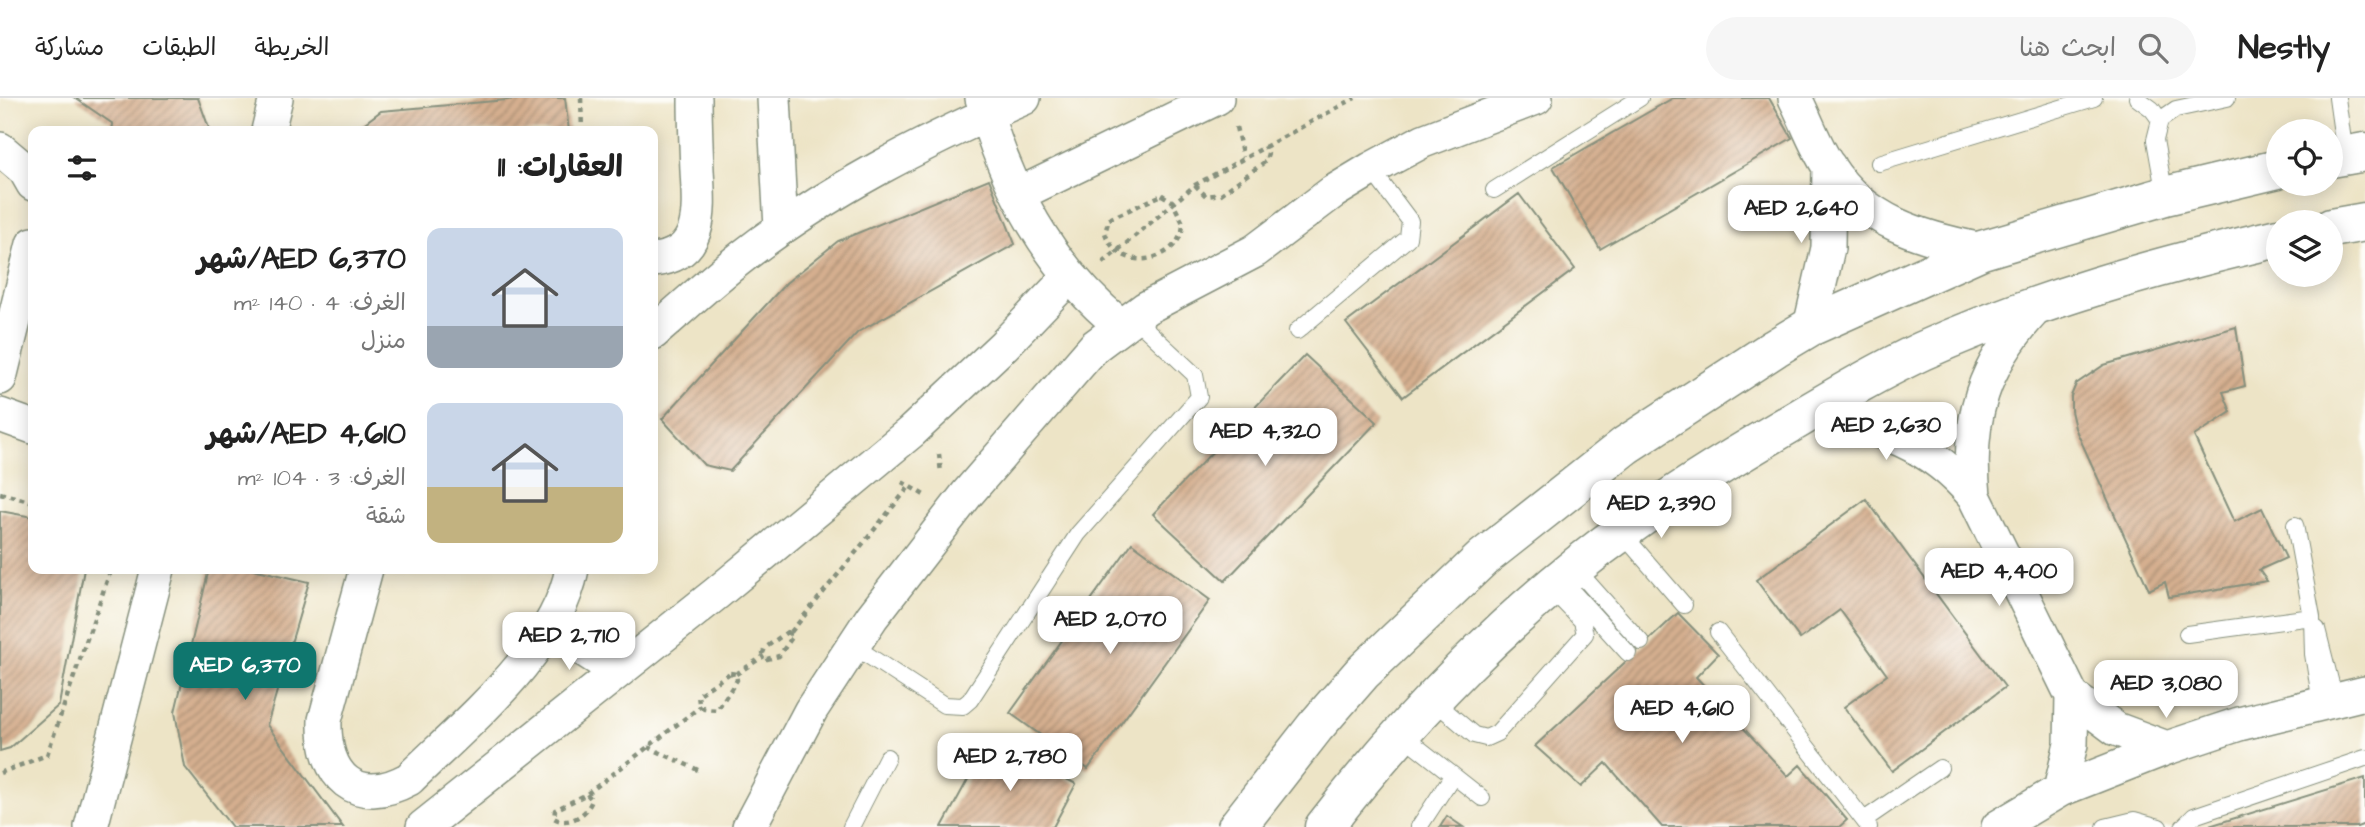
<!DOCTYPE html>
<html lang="ar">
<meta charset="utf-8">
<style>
body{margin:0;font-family:"Architects Daughter","Playpen Sans Arabic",sans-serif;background:#f6f6f6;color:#222;direction:rtl;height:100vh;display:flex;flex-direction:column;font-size:26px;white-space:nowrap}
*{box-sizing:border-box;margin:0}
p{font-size:23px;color:#767676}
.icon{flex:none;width:38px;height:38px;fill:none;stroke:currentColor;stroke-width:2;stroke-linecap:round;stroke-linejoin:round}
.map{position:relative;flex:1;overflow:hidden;direction:ltr}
.sheet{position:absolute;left:28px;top:28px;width:630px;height:448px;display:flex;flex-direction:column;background:#fff;border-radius:14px;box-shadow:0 4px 18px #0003;direction:rtl}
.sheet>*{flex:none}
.fabs{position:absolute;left:2266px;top:21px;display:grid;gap:14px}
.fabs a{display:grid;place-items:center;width:77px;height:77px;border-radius:50%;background:#fff;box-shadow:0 4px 18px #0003;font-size:35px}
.price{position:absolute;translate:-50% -60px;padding:0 16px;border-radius:14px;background:#fff;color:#222;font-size:23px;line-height:46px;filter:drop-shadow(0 2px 4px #0008)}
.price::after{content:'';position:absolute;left:50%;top:42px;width:21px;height:16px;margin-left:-10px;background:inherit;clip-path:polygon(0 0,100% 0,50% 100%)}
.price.current{background:#0f766e;color:#fff}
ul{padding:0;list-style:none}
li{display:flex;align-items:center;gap:21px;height:175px;padding:0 35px}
li span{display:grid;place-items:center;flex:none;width:196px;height:140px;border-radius:14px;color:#555}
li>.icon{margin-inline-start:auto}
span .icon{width:84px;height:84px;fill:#fffc;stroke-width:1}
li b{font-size:30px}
h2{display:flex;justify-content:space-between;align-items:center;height:84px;padding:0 35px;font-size:30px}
header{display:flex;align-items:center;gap:42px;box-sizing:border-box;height:98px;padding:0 35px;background:#fff;border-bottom:2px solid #e0e0e0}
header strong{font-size:33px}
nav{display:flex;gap:38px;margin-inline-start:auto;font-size:24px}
.search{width:490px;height:63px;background:#f6f6f6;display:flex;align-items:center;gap:18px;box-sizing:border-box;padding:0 24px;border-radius:38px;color:#767676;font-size:26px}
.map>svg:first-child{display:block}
.building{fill:url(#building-hatch)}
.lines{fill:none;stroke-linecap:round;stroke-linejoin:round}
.service-casing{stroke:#86907d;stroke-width:18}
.minor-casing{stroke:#86907d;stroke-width:36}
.tertiary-casing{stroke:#86907d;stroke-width:41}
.path{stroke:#86907d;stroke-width:4.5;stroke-dasharray:5 5;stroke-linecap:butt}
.service{stroke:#fff;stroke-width:16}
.minor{stroke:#fff;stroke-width:33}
.tertiary{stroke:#fff;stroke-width:38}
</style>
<header>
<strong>Nestly</strong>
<div class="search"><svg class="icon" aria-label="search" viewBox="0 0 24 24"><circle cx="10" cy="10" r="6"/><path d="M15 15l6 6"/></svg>ابحث هنا</div>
<nav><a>الخريطة</a><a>الطبقات</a><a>مشاركة</a></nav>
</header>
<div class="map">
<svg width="2365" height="729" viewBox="0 0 2365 729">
<defs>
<pattern id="building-hatch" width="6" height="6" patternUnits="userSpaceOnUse" patternTransform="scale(1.75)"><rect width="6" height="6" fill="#d5af8f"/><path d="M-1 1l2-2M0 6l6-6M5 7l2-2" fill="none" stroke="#ac9076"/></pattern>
</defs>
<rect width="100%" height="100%" fill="#fdfcf7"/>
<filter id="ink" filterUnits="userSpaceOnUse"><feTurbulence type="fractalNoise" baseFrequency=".0143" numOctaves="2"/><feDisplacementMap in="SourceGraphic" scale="14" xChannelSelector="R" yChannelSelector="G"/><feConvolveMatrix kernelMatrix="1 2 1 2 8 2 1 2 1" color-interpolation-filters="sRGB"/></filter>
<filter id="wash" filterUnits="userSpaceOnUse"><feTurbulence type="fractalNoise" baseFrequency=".00686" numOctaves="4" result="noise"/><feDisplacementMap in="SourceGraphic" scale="28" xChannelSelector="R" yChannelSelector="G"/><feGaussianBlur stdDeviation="1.57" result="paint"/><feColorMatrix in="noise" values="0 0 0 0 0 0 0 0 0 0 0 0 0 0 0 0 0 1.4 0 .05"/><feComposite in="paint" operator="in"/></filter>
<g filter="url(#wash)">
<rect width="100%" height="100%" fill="#ede4c6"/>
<g id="blocks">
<path class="building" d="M 75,0 L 198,0 L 210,33 L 112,33 L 113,26 Z
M 529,0 L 565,0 L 569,33 L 354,33 L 381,13 Z
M 1673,0 L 1769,0 L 1792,40 L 1600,151 L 1553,69 Z
M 989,81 L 1015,146 L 858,234 L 730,373 L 704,367 L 662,321 L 786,185 L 838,143 Z
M 1519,96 L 1575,171 L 1403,299 L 1346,225 Z
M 2236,229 L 2245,288 L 2223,294 L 2231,314 L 2194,338 L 2234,424 L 2262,410 L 2286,460 L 2259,472 L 2267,483 L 2169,499 L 2165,484 L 2149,492 L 2075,330 L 2071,313 L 2071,298 L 2076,286 L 2104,267 Z
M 1305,257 L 1377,324 L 1225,483 L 1153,416 Z
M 1866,401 L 2005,589 L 1892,673 L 1844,609 L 1887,577 L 1840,512 L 1800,541 L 1756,482 Z
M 0,413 L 33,419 L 33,471 L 84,471 L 59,607 L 10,650 L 0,653 Z
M 1132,445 L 1210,502 L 1088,671 L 1010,615 Z
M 209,471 L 253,471 L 309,484 L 267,627 L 343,729 L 232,729 L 185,669 L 175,614 Z
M 1678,515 L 1718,556 L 1696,579 L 1788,678 L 1800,667 L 1847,722 L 1839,729 L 1662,729 L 1606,665 L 1581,689 L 1535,648 Z
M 990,641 L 1076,686 L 1053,729 L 942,729 Z
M 2365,680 L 2365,726 L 2357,729 L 2206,729 Z
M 1447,718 L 1463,729 L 1440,729 Z"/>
</g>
</g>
<g filter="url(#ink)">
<use href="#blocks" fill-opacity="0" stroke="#86907d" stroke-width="2"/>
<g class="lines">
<defs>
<path id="service" d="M 2137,0 L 2152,11 L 2160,22
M 2337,0 L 2345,57
M 1879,65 L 2094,0
M 1494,92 L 1640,0
M 2165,98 L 2155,42 L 2160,22 L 2176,11 L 2227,0
M 1297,233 L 1408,140 L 1410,123 L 1371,71
M 2295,427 L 2312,519 L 2313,556 L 2321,605
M 1621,434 L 1684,507
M 1576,471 L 1641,544
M 1562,482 L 1628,555
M 2317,531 L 2335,602
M 1718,534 L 1869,729
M 2187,536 L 2312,519
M 852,547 L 944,607 L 963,608 L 970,602 L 1078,436 L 1199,299 L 1195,277 L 1133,219
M 1434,603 L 1474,637 L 1486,640 L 1497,635 L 1585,536 L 1582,523 L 1551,491
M 1402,637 L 1482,700
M 1864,722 L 1940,670
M 851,729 L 887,659
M 1419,729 L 1453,677
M 2105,729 L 2134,722 L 2159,729
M 2183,729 L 2194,718 L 2365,660"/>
<path id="minor" d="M 774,0 L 781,130
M 982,0 C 1005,88 1050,170 1120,227
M 1795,0 C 1806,22 1815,48 1829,69 C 1864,124 1922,140 1982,152
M 268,33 L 276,0
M 0,51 L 25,72 L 33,86
M 1019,96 L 1217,0
M 653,162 C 705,157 699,111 697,72 C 696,48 695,24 695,0
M 1810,229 L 1828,150 L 1829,68
M 653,235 C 682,210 711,183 742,159 C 827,93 925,43 1024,0
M 0,280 L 33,146
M 1810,314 C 1878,331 1927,342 1974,398 L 2072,598 L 2116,631 L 2167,650
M 0,317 L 33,329
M 1974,398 C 1966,319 1983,267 2037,209
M 366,471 L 325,622 C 323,678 356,710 409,681 C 466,625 557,552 572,471
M 550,530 L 617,573
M 2060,692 L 2071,646 L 2072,598
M 91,729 L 158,471
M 423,729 L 717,495 L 911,334 L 1004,247 L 1069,179
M 749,729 L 811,612 L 872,519 L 967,396 L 1095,248 L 1146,210 L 1255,153 L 1333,94 L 1371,71 L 1423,43 L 1536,0
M 1998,729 L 2060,692 L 2167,650 L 2239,626 L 2365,595"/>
<path id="tertiary" d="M 2331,60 L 2365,54
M 2331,130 L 2365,124
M 1237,729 L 1315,629 L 1362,575 L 1483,460 L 1626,347 L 1775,250 L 1810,229 L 1982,152 L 2165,98 L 2278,71
M 1324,729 C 1410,617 1515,509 1631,427 C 1679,392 1730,361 1781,331 C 1827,304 1873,276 1922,253 C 2035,202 2158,168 2278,140"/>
</defs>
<use href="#service" class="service-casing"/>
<use href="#minor" class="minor-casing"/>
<use href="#tertiary" class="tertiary-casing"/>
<path class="path" d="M 581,0 L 582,33
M 1236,29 L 1243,59
M 1195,87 L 1206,98 L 1221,96 L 1266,63 L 1268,55 L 1264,48
M 1162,97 L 1172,103 L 1183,125 C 1183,161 1121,180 1105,135 L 1109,121 Z
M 1103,165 L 1195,87 L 1355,0
M 939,356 L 941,375
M 902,384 L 924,397
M 0,395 L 33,404
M 787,534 L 793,538 L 779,558 L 767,561 L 763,555 L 765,550 Z
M 791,534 L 909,389
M 730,575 L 736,576 L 737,582 L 717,612 L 704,611 L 699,605 L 698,597 Z
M 736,576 L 764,558
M 648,649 L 698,672
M 0,675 L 47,657 L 111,471
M 587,696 L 592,702 C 587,717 568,729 554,720 L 555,712 L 587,696 L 701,608"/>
<use href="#service" class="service"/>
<use href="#minor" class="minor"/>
<use href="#tertiary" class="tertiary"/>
</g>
</g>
</svg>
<div class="fabs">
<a><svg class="icon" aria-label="locate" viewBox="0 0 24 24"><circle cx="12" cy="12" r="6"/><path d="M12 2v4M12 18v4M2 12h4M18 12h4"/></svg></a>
<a><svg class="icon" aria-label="layers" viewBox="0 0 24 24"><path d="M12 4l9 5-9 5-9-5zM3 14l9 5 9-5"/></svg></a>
</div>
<b class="price" style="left:1801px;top:147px">AED 2,640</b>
<b class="price" style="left:1886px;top:364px">AED 2,630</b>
<b class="price" style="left:1265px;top:370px">AED 4,320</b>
<b class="price" style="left:1661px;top:442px">AED 2,390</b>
<b class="price" style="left:1999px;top:510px">AED 4,400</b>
<b class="price" style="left:1110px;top:558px">AED 2,070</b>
<b class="price" style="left:569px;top:574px">AED 2,710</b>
<b class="price current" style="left:245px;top:604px">AED 6,370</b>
<b class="price" style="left:2166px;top:622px">AED 3,080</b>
<b class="price" style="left:1682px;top:647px">AED 4,610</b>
<b class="price" style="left:1010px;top:695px">AED 2,780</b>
<section class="sheet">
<h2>العقارات: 11<svg class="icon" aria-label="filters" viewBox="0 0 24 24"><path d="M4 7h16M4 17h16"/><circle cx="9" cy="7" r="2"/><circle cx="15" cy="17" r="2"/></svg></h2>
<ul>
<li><span style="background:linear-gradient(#c9d6e8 70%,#9aa5b1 0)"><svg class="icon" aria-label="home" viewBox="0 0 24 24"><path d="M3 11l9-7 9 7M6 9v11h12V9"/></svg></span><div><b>AED 6,370/شهر</b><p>الغرف: 4 · 140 m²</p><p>منزل</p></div></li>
<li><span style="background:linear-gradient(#c9d6e8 60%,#c2b280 0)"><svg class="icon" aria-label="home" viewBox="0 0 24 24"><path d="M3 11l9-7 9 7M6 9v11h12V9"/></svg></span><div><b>AED 4,610/شهر</b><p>الغرف: 3 · 104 m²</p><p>شقة</p></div></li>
</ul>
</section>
</div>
